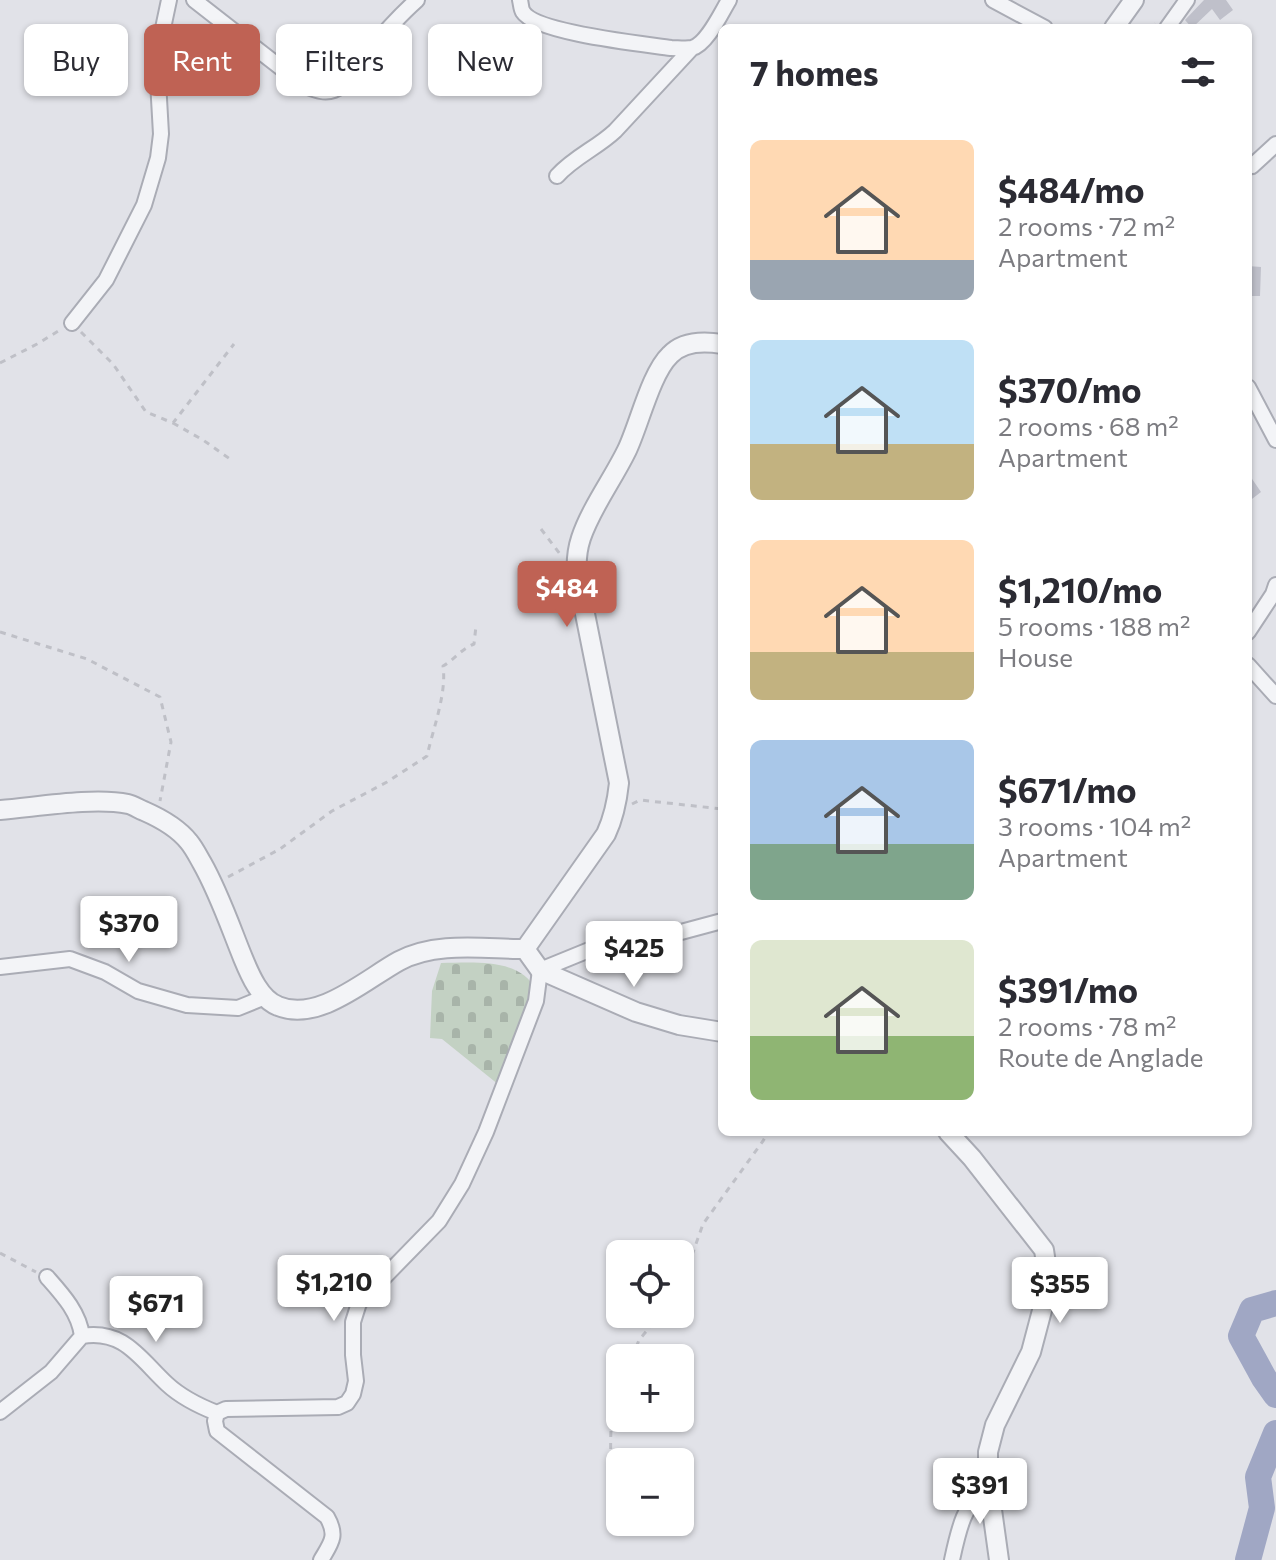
<!DOCTYPE html>
<meta charset="utf-8">
<style>
body{margin:0;font-family:Commissioner,sans-serif;background:#f2f2f3;color:#2b2b33;height:100vh;display:flex;flex-direction:column;font-size:30px;white-space:nowrap}
*{box-sizing:border-box;margin:0}
p{font-size:26px;color:#7c7c81}
.icon{flex:none;width:44px;height:44px;fill:none;stroke:currentColor;stroke-width:2;stroke-linecap:round;stroke-linejoin:round}
.map{position:relative;flex:1;overflow:hidden}
.side{position:absolute;left:718px;top:24px;width:534px;height:1112px;display:flex;flex-direction:column;background:#fff;border-radius:12px;box-shadow:0 2px 6px #0004}
.side>*{flex:none}
.guide{position:absolute;left:24px;top:24px;width:574px;height:72px;display:flex;gap:16px}
.fabs{position:absolute;left:606px;top:1240px;display:grid;gap:16px}
.fabs a{display:grid;place-items:center;width:88px;height:88px;border-radius:12px;background:#fff;box-shadow:0 2px 6px #0004;font-size:40px}
.price{position:absolute;translate:-50% -68px;padding:0 18px;border-radius:8px;background:#fff;color:#222;font-size:26px;line-height:52px;filter:drop-shadow(0 2px 4px #0008)}
.price::after{content:'';position:absolute;left:50%;top:48px;width:24px;height:18px;margin-left:-12px;background:inherit;clip-path:polygon(0 0,100% 0,50% 100%)}
.price.selected{background:#bf6254;color:#fff}
ul{padding:0;list-style:none}
li{display:flex;align-items:center;gap:24px;height:200px;padding:0 32px}
li span{display:grid;place-items:center;flex:none;width:224px;height:160px;border-radius:12px;color:#555}
li>.icon{margin-inline-start:auto}
span .icon{width:96px;height:96px;fill:#fffc;stroke-width:1}
li b{font-size:34px}
h2{display:flex;justify-content:space-between;align-items:center;height:96px;padding:0 32px;font-size:34px}
.pill{padding:0 28px;border-radius:12px;background:#fff;box-shadow:0 2px 6px #0004;font-size:28px;line-height:72px}
.pill.selected{background:#bf6254;color:#fff}
.map>svg:first-child{display:block}
.cemetery{fill:url(#cemetery-stones)}
.lines{fill:none;stroke-linecap:round;stroke-linejoin:round}
.river{stroke:#a0a7c4;stroke-width:26}
.building{fill:#bfc0ca}
.minor-casing{stroke:#aaacb5;stroke-width:18}
.tertiary-casing{stroke:#aaacb5;stroke-width:22}
.path{stroke:#bfc0c7;stroke-width:3;stroke-dasharray:6 6;stroke-linecap:butt}
.minor{stroke:#f3f4f7;stroke-width:14}
.tertiary{stroke:#f3f4f7;stroke-width:18}
</style>
<div class="map">
<svg width="1276" height="1560" viewBox="0 0 1276 1560">
<defs>
<pattern id="cemetery-stones" width="16" height="16" patternUnits="userSpaceOnUse" patternTransform="scale(2)"><rect width="16" height="16" fill="#c3d1c3"/><path d="M2 7V4a2 2 0 0 1 4 0v3zM10 15v-3a2 2 0 0 1 4 0v3z" fill="#a8b4a9"/></pattern>
</defs>
<rect width="100%" height="100%" fill="#e1e2e8"/>
<path class="cemetery" d="M 441,963 C 472,963 520,957 536,990 L 499,1085 L 442,1039 L 430,1038 L 432,991 Z"/>
<g class="lines">
<path class="river" d="M 1276,1303 L 1252,1310 L 1241,1336 L 1264,1378 L 1276,1395
M 1248,1560 L 1262,1508 L 1258,1477 L 1276,1433"/>
</g>
<path class="building" d="M 1204,0 L 1226,0 L 1233,10 L 1220,20 L 1212,9 L 1192,28 L 1185,20 Z
M 1248,266 L 1261,267 L 1260,296 L 1248,296 Z
M 1248,473 L 1261,492 L 1248,502 Z"/>
<g class="lines">
<defs>
<path id="minor" d="M 194,0 L 303,85 C 314,89 323,94 334,90 C 350,84 358,65 368,52 C 383,34 399,16 417,0
M 520,0 C 521,4 521,9 523,12 C 536,33 644,44 671,48 C 677,48 686,49 692,48 C 707,44 721,13 729,0
M 993,0 L 1045,28
M 1167,28 L 1187,0
M 1248,164 L 1252,166 L 1276,144
M 557,176 C 574,157 597,148 615,131 L 692,48
M 72,323 L 106,280 L 144,205 L 158,158 L 161,134 L 158,81 L 162,33 L 169,0
M 1248,387 L 1276,440
M 1248,632 L 1273,594 L 1276,585
M 1248,665 L 1276,696
M 0,967 L 70,959 L 105,972 L 138,991 L 187,1005 L 238,1008 L 265,997
M 82,1336 C 124,1329 140,1359 167,1384 C 181,1397 199,1406 217,1413
M 0,1412 L 51,1372 L 82,1336 C 79,1312 62,1294 47,1277
M 321,1560 C 331,1543 338,1536 327,1517 L 217,1431 L 215,1421 L 217,1413 L 226,1409 L 338,1407 L 347,1403 L 353,1394 L 356,1381 L 353,1355 L 353,1322 L 359,1303 L 439,1221 L 462,1184 L 486,1132 L 536,1001 L 540,970 L 594,948 L 681,932 L 722,921
M 952,1560 C 959,1527 964,1506 988,1481"/>
<path id="tertiary" d="M 1114,28 L 1134,0
M 722,344 C 704,341 683,341 670,355 C 651,373 639,425 627,450 C 613,479 591,508 581,538 C 577,550 576,561 577,574 L 619,783 C 617,802 614,817 606,834 L 525,949 L 540,970 L 636,1012 L 679,1025 L 722,1032
M 0,810 C 37,807 93,797 128,804 C 133,805 139,809 144,811 C 160,818 178,828 189,842 C 194,848 198,856 202,863 C 219,893 230,926 243,958 C 250,975 260,999 278,1006 C 318,1023 366,979 399,961 C 436,941 484,949 525,949
M 948,1132 L 972,1158 L 1044,1250 L 1049,1284 L 1031,1352 L 995,1425 L 988,1452 L 988,1481 L 999,1560"/>
</defs>
<use href="#minor" class="minor-casing"/>
<use href="#tertiary" class="tertiary-casing"/>
<path class="path" d="M 1144,28 L 1155,23
M 81,332 L 113,364 L 146,412 L 173,423 L 234,344
M 0,363 L 37,344 L 60,330
M 173,423 L 203,440 L 230,459
M 541,529 L 560,554
M 0,632 L 87,659 L 160,697 L 171,742 L 160,801
M 632,804 L 640,800 L 722,809
M 228,877 L 280,849 L 332,811 L 387,782 L 427,756 C 433,729 447,693 443,666 C 454,660 461,649 474,644 L 476,626
M 0,1253 L 36,1272
M 680,1289 L 703,1224 L 763,1141 L 768,1132
M 632,1358 L 639,1340 L 661,1314
M 612,1485 C 611,1452 607,1419 620,1388"/>
<use href="#minor" class="minor"/>
<use href="#tertiary" class="tertiary"/>
</g>
</svg>
<div class="fabs">
<a><svg class="icon" aria-label="locate" viewBox="0 0 24 24"><circle cx="12" cy="12" r="6"/><path d="M12 2v4M12 18v4M2 12h4M18 12h4"/></svg></a>
<a>+</a>
<a>−</a>
</div>
<b class="price selected" style="left:567px;top:629px">$484</b>
<b class="price" style="left:129px;top:964px">$370</b>
<b class="price" style="left:634px;top:989px">$425</b>
<b class="price" style="left:334px;top:1323px">$1,210</b>
<b class="price" style="left:1060px;top:1325px">$355</b>
<b class="price" style="left:156px;top:1344px">$671</b>
<b class="price" style="left:980px;top:1526px">$391</b>
<div class="guide">
<a class="pill">Buy</a>
<a class="pill selected">Rent</a>
<a class="pill">Filters</a>
<a class="pill">New</a>
</div>
<section class="side">
<h2>7 homes<svg class="icon" aria-label="filters" viewBox="0 0 24 24"><path d="M4 7h16M4 17h16"/><circle cx="9" cy="7" r="2"/><circle cx="15" cy="17" r="2"/></svg></h2>
<ul>
<li><span style="background:linear-gradient(#ffd9b3 75%,#9aa5b1 0)"><svg class="icon" aria-label="home" viewBox="0 0 24 24"><path d="M3 11l9-7 9 7M6 9v11h12V9"/></svg></span><div><b>$484/mo</b><p>2 rooms · 72 m²</p><p>Apartment</p></div></li>
<li><span style="background:linear-gradient(#bfe0f5 65%,#c2b280 0)"><svg class="icon" aria-label="home" viewBox="0 0 24 24"><path d="M3 11l9-7 9 7M6 9v11h12V9"/></svg></span><div><b>$370/mo</b><p>2 rooms · 68 m²</p><p>Apartment</p></div></li>
<li><span style="background:linear-gradient(#ffd9b3 70%,#c2b280 0)"><svg class="icon" aria-label="home" viewBox="0 0 24 24"><path d="M3 11l9-7 9 7M6 9v11h12V9"/></svg></span><div><b>$1,210/mo</b><p>5 rooms · 188 m²</p><p>House</p></div></li>
<li><span style="background:linear-gradient(#a9c7e8 65%,#7fa58c 0)"><svg class="icon" aria-label="home" viewBox="0 0 24 24"><path d="M3 11l9-7 9 7M6 9v11h12V9"/></svg></span><div><b>$671/mo</b><p>3 rooms · 104 m²</p><p>Apartment</p></div></li>
<li><span style="background:linear-gradient(#dfe7d0 60%,#8fb573 0)"><svg class="icon" aria-label="home" viewBox="0 0 24 24"><path d="M3 11l9-7 9 7M6 9v11h12V9"/></svg></span><div><b>$391/mo</b><p>2 rooms · 78 m²</p><p>Route de Anglade</p></div></li>
</ul>
</section>
</div>
